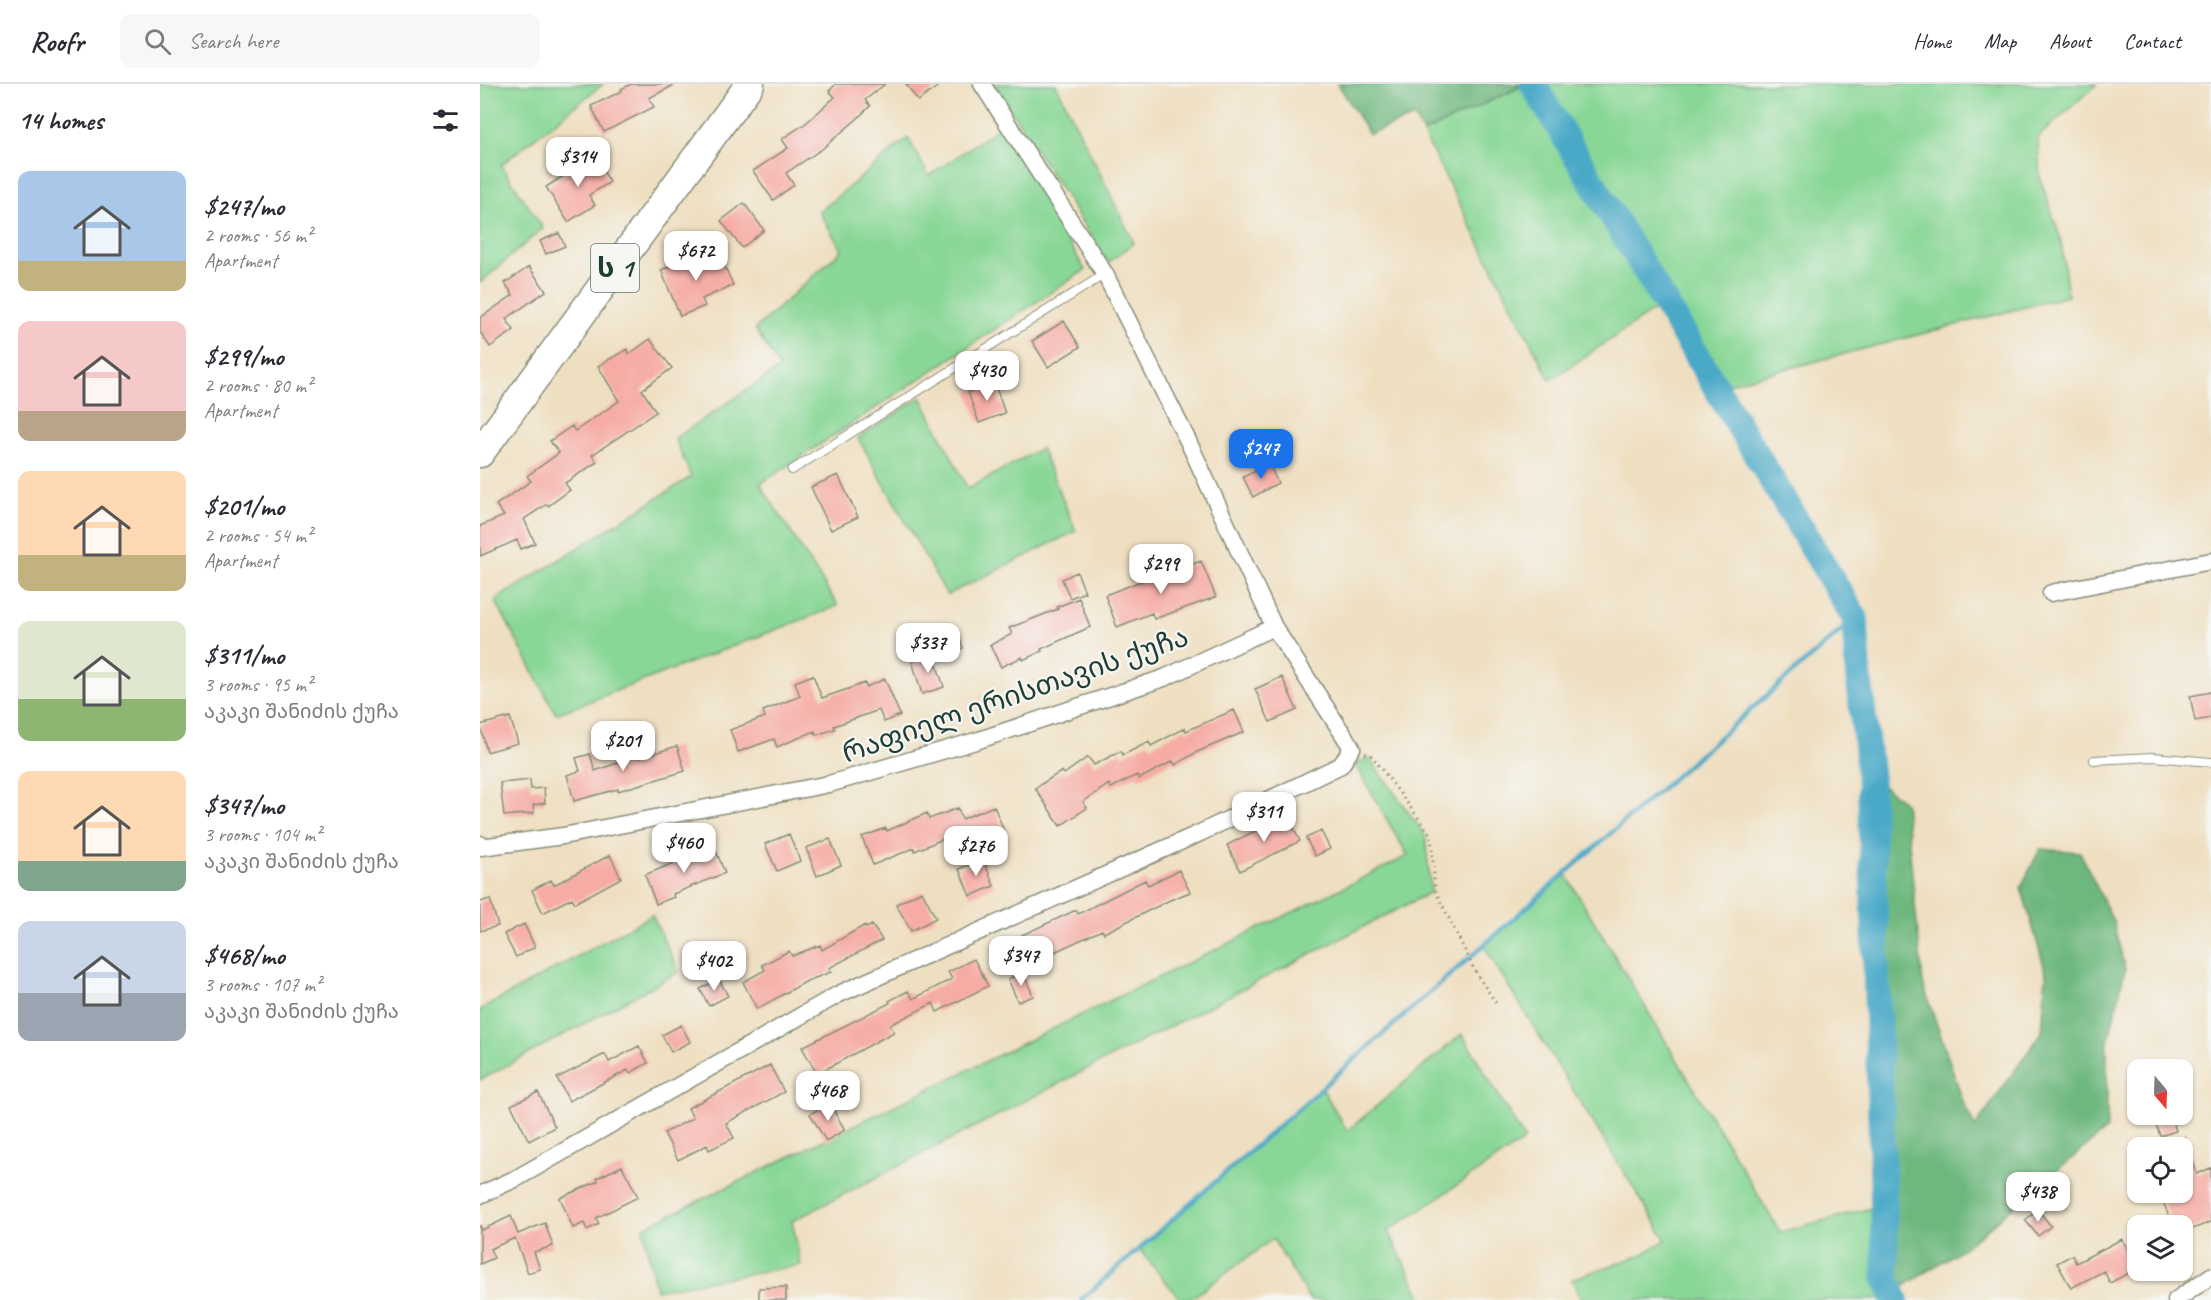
<!DOCTYPE html>
<meta charset="utf-8">
<style>
body{margin:0;font-family:Caveat,"Noto Sans Georgian",sans-serif;background:#f7f7f7;color:#2b2b33;height:100vh;display:flex;flex-direction:column;font-size:22px;white-space:nowrap}
*{box-sizing:border-box;margin:0}
p{font-size:20px;color:#7c7c81}
.icon{flex:none;width:33px;height:33px;fill:none;stroke:currentColor;stroke-width:2;stroke-linecap:round;stroke-linejoin:round}
.map{position:relative;flex:1;overflow:hidden}
.details{display:flex;flex-direction:column;background:#fff;width:480px}
.details>*{flex:none}
.needle{width:39px;rotate:161deg}
.buttons{position:absolute;left:1647px;top:975px;display:grid;gap:12px}
.buttons a{display:grid;place-items:center;width:66px;height:66px;border-radius:12px;background:#fff;box-shadow:0 2px 4px #0004;font-size:30px}
.price{position:absolute;translate:-50% -51px;padding:0 14px;border-radius:12px;background:#fff;color:#222;font-size:20px;line-height:39px;filter:drop-shadow(0 2px 3px #0008)}
.price::after{content:'';position:absolute;left:50%;top:36px;width:18px;height:14px;margin-left:-9px;background:inherit;clip-path:polygon(0 0,100% 0,50% 100%)}
.price.selected{background:#1a73e8;color:#fff}
ul{padding:0;list-style:none}
li{display:flex;align-items:center;gap:18px;height:150px;padding:0 18px}
li span{display:grid;place-items:center;flex:none;width:168px;height:120px;border-radius:12px;color:#555}
li>.icon{margin-inline-start:auto}
span .icon{width:72px;height:72px;fill:#fffc;stroke-width:1}
li b{font-size:26px}
h2{display:flex;justify-content:space-between;align-items:center;height:72px;padding:0 18px;font-size:26px}
header{display:flex;align-items:center;gap:36px;box-sizing:border-box;height:84px;padding:0 30px;background:#fff;border-bottom:2px solid #e1e1e2}
header strong{font-size:28px}
nav{display:flex;gap:33px;margin-inline-start:auto;font-size:21px}
.search{width:420px;height:54px;background:#f7f7f7;display:flex;align-items:center;gap:15px;box-sizing:border-box;padding:0 21px;border-radius:12px;color:#7c7c81;font-size:22px}
main{display:flex;flex:1;min-height:0}
.map>svg:first-child{display:block}
.green{fill:#89d796;stroke:#548a65;stroke-width:1.5}
.forest{fill:#6eb87f;stroke:#467a5a;stroke-width:1.5}
.lines{fill:none;stroke-linecap:round;stroke-linejoin:round}
.stream{stroke:#48a9c7;stroke-width:4.5}
.river{stroke:#48a9c7;stroke-width:27}
.building{fill:#f6aca5}
.service-casing{stroke:#878e7a;stroke-width:10}
.minor-casing{stroke:#878e7a;stroke-width:19}
.trunk-casing{stroke:#878e7a;stroke-width:31}
.path{stroke:#878e7a;stroke-width:3;stroke-dasharray:1.5 4.5;stroke-linecap:butt}
.service{stroke:#fff;stroke-width:8}
.minor{stroke:#fff;stroke-width:16}
.trunk{stroke:#fff;stroke-width:28}
.labels{text-anchor:middle;stroke-width:4.5;stroke-linejoin:round;paint-order:stroke}
.shield{fill:#f6f6f2;stroke:#60746d;stroke-width:1.5}
.shield-label{font-size:27px;font-weight:bold;fill:#1f3d34}
.street-label{font-size:28px;fill:#1f3d34;stroke:#f6f6f2}
</style>
<header>
<strong>Roofr</strong>
<div class="search"><svg class="icon" aria-label="search" viewBox="0 0 24 24"><circle cx="10" cy="10" r="6"/><path d="M15 15l6 6"/></svg>Search here</div>
<nav><a>Home</a><a>Map</a><a>About</a><a>Contact</a></nav>
</header>
<main>
<section class="details">
<h2>14 homes<svg class="icon" aria-label="filters" viewBox="0 0 24 24"><path d="M4 7h16M4 17h16"/><circle cx="9" cy="7" r="2"/><circle cx="15" cy="17" r="2"/></svg></h2>
<ul>
<li><span style="background:linear-gradient(#a9c7e8 75%,#c2b280 0)"><svg class="icon" aria-label="home" viewBox="0 0 24 24"><path d="M3 11l9-7 9 7M6 9v11h12V9"/></svg></span><div><b>$247/mo</b><p>2 rooms · 56 m²</p><p>Apartment</p></div></li>
<li><span style="background:linear-gradient(#f6c9c9 75%,#b9a48a 0)"><svg class="icon" aria-label="home" viewBox="0 0 24 24"><path d="M3 11l9-7 9 7M6 9v11h12V9"/></svg></span><div><b>$299/mo</b><p>2 rooms · 80 m²</p><p>Apartment</p></div></li>
<li><span style="background:linear-gradient(#ffd9b3 70%,#c2b280 0)"><svg class="icon" aria-label="home" viewBox="0 0 24 24"><path d="M3 11l9-7 9 7M6 9v11h12V9"/></svg></span><div><b>$201/mo</b><p>2 rooms · 54 m²</p><p>Apartment</p></div></li>
<li><span style="background:linear-gradient(#dfe7d0 65%,#8fb573 0)"><svg class="icon" aria-label="home" viewBox="0 0 24 24"><path d="M3 11l9-7 9 7M6 9v11h12V9"/></svg></span><div><b>$311/mo</b><p>3 rooms · 95 m²</p><p>აკაკი შანიძის ქუჩა</p></div></li>
<li><span style="background:linear-gradient(#ffd9b3 75%,#7fa58c 0)"><svg class="icon" aria-label="home" viewBox="0 0 24 24"><path d="M3 11l9-7 9 7M6 9v11h12V9"/></svg></span><div><b>$347/mo</b><p>3 rooms · 104 m²</p><p>აკაკი შანიძის ქუჩა</p></div></li>
<li><span style="background:linear-gradient(#c9d6e8 60%,#9aa5b1 0)"><svg class="icon" aria-label="home" viewBox="0 0 24 24"><path d="M3 11l9-7 9 7M6 9v11h12V9"/></svg></span><div><b>$468/mo</b><p>3 rooms · 107 m²</p><p>აკაკი შანიძის ქუჩა</p></div></li>
</ul>
</section>
<div class="map">
<svg width="1731" height="1216" viewBox="0 0 1731 1216">
<rect width="100%" height="100%" fill="#f6f6f2"/>
<filter id="ink" filterUnits="userSpaceOnUse"><feTurbulence type="fractalNoise" baseFrequency=".0167" numOctaves="2"/><feDisplacementMap in="SourceGraphic" scale="12" xChannelSelector="R" yChannelSelector="G"/><feConvolveMatrix kernelMatrix="1 2 1 2 8 2 1 2 1" color-interpolation-filters="sRGB"/></filter>
<filter id="wash" filterUnits="userSpaceOnUse"><feTurbulence type="fractalNoise" baseFrequency=".008" numOctaves="4" result="noise"/><feDisplacementMap in="SourceGraphic" scale="24" xChannelSelector="R" yChannelSelector="G"/><feGaussianBlur stdDeviation="1.35" result="paint"/><feColorMatrix in="noise" values="0 0 0 0 0 0 0 0 0 0 0 0 0 0 0 0 0 1.4 0 .05"/><feComposite in="paint" operator="in"/></filter>
<g filter="url(#wash)">
<rect width="100%" height="100%" fill="#efdfc1"/>
<path class="green" d="M 0,0 L 123,0 L 21,81 L 63,144 L 0,199 Z
M 514,0 L 576,0 L 654,159 L 628,179 Z
M 1046,0 L 1617,0 L 1558,53 L 1560,94 L 1581,156 L 1588,212 L 1236,303 L 1185,219 L 1070,296 L 943,49 Z
M 521,42 L 605,186 L 280,400 L 358,522 L 76,630 L 15,516 L 211,393 L 195,354 L 300,284 L 275,245 L 362,166 L 339,128 L 428,54 L 449,92 Z
M 441,313 L 488,405 L 561,364 L 596,447 L 467,511 L 378,354 Z
M 889,674 L 945,751 L 951,808 L 312,1137 L 321,1181 L 176,1206 L 163,1144 L 928,772 L 875,680 Z
M 1085,789 L 1300,1148 L 1403,1121 L 1406,1194 L 1412,1210 L 1406,1216 L 1101,1216 L 1092,1195 L 1161,1171 L 1186,1156 L 1003,861 Z
M 172,831 L 199,888 L 0,996 L 0,926 Z
M 982,950 L 1045,1056 L 908,1147 L 943,1216 L 830,1216 L 793,1155 L 709,1216 L 701,1216 L 659,1165 L 842,1004 L 867,1047 Z"/>
<path class="forest" d="M 858,0 L 1046,0 L 943,49 L 934,33 L 889,50 Z
M 1390,692 L 1425,719 L 1443,900 L 1483,1017 L 1495,1043 L 1562,948 L 1566,889 L 1541,803 L 1560,765 L 1600,768 L 1633,837 L 1645,886 L 1627,962 L 1627,1045 L 1485,1163 L 1412,1210 L 1406,1194 L 1405,1176 Z"/>
<g class="lines">
<path class="stream" d="M 601,1216 L 1375,534"/>
<path class="river" d="M 1053,0 L 1375,534 L 1378,586 L 1390,692 L 1406,1194 L 1415,1216"/>
</g>
<g id="blocks">
<path class="building" d="M 151,0 L 196,0 L 169,14 L 174,23 L 124,48 L 111,22 L 142,7 L 141,5 Z
M 356,0 L 405,0 L 385,16 L 390,22 L 377,35 L 342,65 L 306,89 L 314,101 L 293,116 L 273,87 L 308,64 L 302,55 L 326,39 L 355,13 L 349,7 Z
M 426,0 L 461,0 L 438,17 Z
M 112,69 L 130,98 L 109,111 L 115,121 L 88,138 L 66,103 L 93,86 L 91,83 Z
M 264,119 L 284,146 L 262,164 L 241,137 Z
M 79,149 L 85,162 L 66,170 L 60,157 Z
M 239,169 L 253,201 L 222,215 L 225,222 L 200,232 L 181,186 L 207,176 L 209,182 Z
M 49,183 L 66,207 L 26,235 L 34,246 L 10,263 L 0,248 L 0,234 L 33,211 L 25,199 Z
M 584,237 L 600,263 L 568,283 L 552,257 Z
M 170,255 L 192,284 L 162,306 L 176,328 L 112,371 L 117,378 L 85,399 L 90,406 L 68,422 L 67,420 L 44,435 L 55,459 L 41,465 L 37,456 L 0,472 L 0,442 L 24,432 L 16,421 L 51,397 L 47,392 L 79,369 L 70,357 L 92,342 L 95,347 L 139,317 L 118,282 L 147,265 L 149,270 Z
M 514,298 L 525,329 L 499,339 L 488,308 Z
M 789,380 L 798,399 L 773,413 L 763,393 Z
M 358,391 L 378,433 L 351,446 L 331,403 Z
M 721,477 L 736,513 L 674,535 L 672,529 L 637,543 L 625,511 L 677,491 L 679,494 Z
M 597,488 L 605,508 L 590,514 L 582,495 Z
M 599,514 L 610,543 L 561,565 L 562,567 L 543,576 L 542,573 L 521,583 L 510,561 L 532,550 L 529,544 L 578,525 L 577,523 Z
M 478,549 L 483,564 L 469,569 L 464,554 Z
M 453,570 L 464,603 L 442,610 L 432,577 Z
M 333,591 L 342,614 L 385,599 L 386,603 L 405,595 L 420,631 L 404,638 L 399,626 L 354,642 L 355,645 L 336,651 L 335,647 L 297,663 L 294,655 L 258,668 L 250,646 L 285,633 L 283,627 L 320,612 L 315,598 Z
M 802,593 L 817,626 L 790,638 L 775,605 Z
M 1731,608 L 1731,634 L 1715,637 L 1710,612 Z
M 754,626 L 764,648 L 717,668 L 695,681 L 693,677 L 659,695 L 657,691 L 631,704 L 629,700 L 603,718 L 607,724 L 580,742 L 555,704 L 582,687 L 584,690 L 608,673 L 614,681 L 641,667 L 643,671 L 669,658 L 671,662 L 705,644 L 706,647 Z
M 30,633 L 38,659 L 7,668 L 0,641 Z
M 148,660 L 153,674 L 158,672 L 159,674 L 197,662 L 205,687 L 138,707 L 138,705 L 94,717 L 87,691 L 100,687 L 96,674 L 110,670 L 115,687 L 140,678 L 136,664 Z
M 50,696 L 51,705 L 64,704 L 65,719 L 53,721 L 54,729 L 24,732 L 20,699 Z
M 514,722 L 525,749 L 502,759 L 497,747 L 465,761 L 463,755 L 435,767 L 434,764 L 393,781 L 382,753 L 406,744 L 407,747 L 447,729 L 449,735 L 478,724 L 482,735 Z
M 807,731 L 820,757 L 760,787 L 747,761 Z
M 841,747 L 850,765 L 835,772 L 826,754 Z
M 309,750 L 320,777 L 297,787 L 285,760 Z
M 350,755 L 361,781 L 337,792 L 326,764 Z
M 234,762 L 245,789 L 193,810 L 194,813 L 176,820 L 165,791 Z
M 130,771 L 141,794 L 95,819 L 92,814 L 63,829 L 52,806 L 71,796 L 74,801 Z
M 503,775 L 514,802 L 490,812 L 479,785 Z
M 699,786 L 710,808 L 690,816 L 624,849 L 622,846 L 555,877 L 542,851 L 596,826 L 598,830 L 665,796 L 668,801 Z
M 442,807 L 456,834 L 431,847 L 416,820 Z
M 10,815 L 18,842 L 0,847 L 0,818 Z
M 44,840 L 55,863 L 36,873 L 24,850 Z
M 385,841 L 386,844 L 392,841 L 402,856 L 349,884 L 351,888 L 327,897 L 277,925 L 263,898 L 285,886 L 282,881 L 309,867 L 312,872 L 340,861 L 342,866 Z
M 494,875 L 508,902 L 457,928 L 453,919 L 410,941 L 414,948 L 337,990 L 322,963 L 410,919 L 409,917 L 428,907 L 433,915 L 472,895 L 468,888 Z
M 543,888 L 553,912 L 538,918 L 528,895 Z
M 239,895 L 248,912 L 229,922 L 220,905 Z
M 201,941 L 210,958 L 191,968 L 182,951 Z
M 159,962 L 168,979 L 150,989 L 148,986 L 89,1017 L 77,994 L 125,970 L 129,978 Z
M 290,981 L 304,1008 L 246,1039 L 254,1054 L 229,1066 L 227,1061 L 198,1076 L 184,1049 L 213,1034 L 208,1024 Z
M 58,1008 L 75,1043 L 49,1057 L 31,1021 Z
M 349,1019 L 365,1046 L 346,1057 L 330,1030 Z
M 1692,1035 L 1696,1047 L 1680,1052 L 1676,1040 Z
M 1705,1053 L 1717,1090 L 1731,1084 L 1731,1138 L 1702,1149 L 1702,1142 L 1692,1142 L 1680,1108 L 1702,1108 L 1702,1054 Z
M 142,1082 L 158,1113 L 116,1134 L 119,1140 L 107,1146 L 104,1139 L 93,1144 L 80,1114 L 118,1097 L 117,1094 Z
M 1558,1126 L 1571,1142 L 1558,1152 L 1545,1136 Z
M 31,1132 L 38,1150 L 65,1139 L 73,1162 L 54,1168 L 60,1185 L 48,1189 L 35,1154 L 10,1165 L 14,1174 L 0,1180 L 0,1141 L 2,1146 Z
M 1642,1155 L 1658,1184 L 1630,1199 L 1624,1187 L 1591,1204 L 1577,1179 L 1592,1171 L 1596,1179 Z
M 306,1203 L 306,1216 L 279,1216 L 279,1204 Z"/>
</g>
</g>
<g filter="url(#ink)">
<use href="#blocks" fill-opacity="0" stroke="#878e7a" stroke-width="1.5"/>
<g class="lines">
<defs>
<path id="service" d="M 312,386 L 625,190
M 1614,676 L 1673,673 L 1731,678"/>
<path id="minor" d="M 1571,509 L 1731,477
M 0,760 L 1,763 L 83,752 L 349,700 L 499,656 L 684,594 L 794,543
M 0,1111 L 37,1094 L 359,910 L 720,749 L 861,681 L 872,664 L 794,543 L 709,359 L 625,190 L 502,0
M 1696,1216 L 1731,1192"/>
<path id="trunk" d="M 0,369 L 270,0"/>
</defs>
<use href="#service" class="service-casing"/>
<use href="#minor" class="minor-casing"/>
<use href="#trunk" class="trunk-casing"/>
<path class="path" d="M 885,669 L 892,672 L 951,751 L 955,806 L 997,891 L 1016,919"/>
<use href="#service" class="service"/>
<use href="#minor" class="minor"/>
<use href="#trunk" class="trunk"/>
</g>
</g>
<g class="labels">
<rect class="shield" x="111" y="160" width="48" height="48" rx="4.5"/>
<g class="shield-label">
<text x="135" y="193">ს 1</text>
</g>
<g class="street-label">
<text transform="translate(535 610) rotate(-19)" y="10">რაფიელ ერისთავის ქუჩა</text>
</g>
</g>
</svg>
<div class="buttons">
<a><svg class="needle" viewBox="-14 -14 28 28"><path d="M0-13l5 13h-10z" fill="#e53935"/><path d="M0 13l5-13h-10z" fill="#7c7c81"/></svg></a>
<a><svg class="icon" aria-label="locate" viewBox="0 0 24 24"><circle cx="12" cy="12" r="6"/><path d="M12 2v4M12 18v4M2 12h4M18 12h4"/></svg></a>
<a><svg class="icon" aria-label="layers" viewBox="0 0 24 24"><path d="M12 4l9 5-9 5-9-5zM3 14l9 5 9-5"/></svg></a>
</div>
<b class="price" style="left:98px;top:104px">$314</b>
<b class="price" style="left:216px;top:198px">$672</b>
<b class="price" style="left:507px;top:318px">$430</b>
<b class="price selected" style="left:781px;top:396px">$247</b>
<b class="price" style="left:681px;top:511px">$299</b>
<b class="price" style="left:448px;top:590px">$337</b>
<b class="price" style="left:143px;top:688px">$201</b>
<b class="price" style="left:784px;top:759px">$311</b>
<b class="price" style="left:204px;top:790px">$460</b>
<b class="price" style="left:496px;top:793px">$276</b>
<b class="price" style="left:541px;top:903px">$347</b>
<b class="price" style="left:234px;top:908px">$402</b>
<b class="price" style="left:348px;top:1038px">$468</b>
<b class="price" style="left:1558px;top:1139px">$438</b>
</div>
</main>
